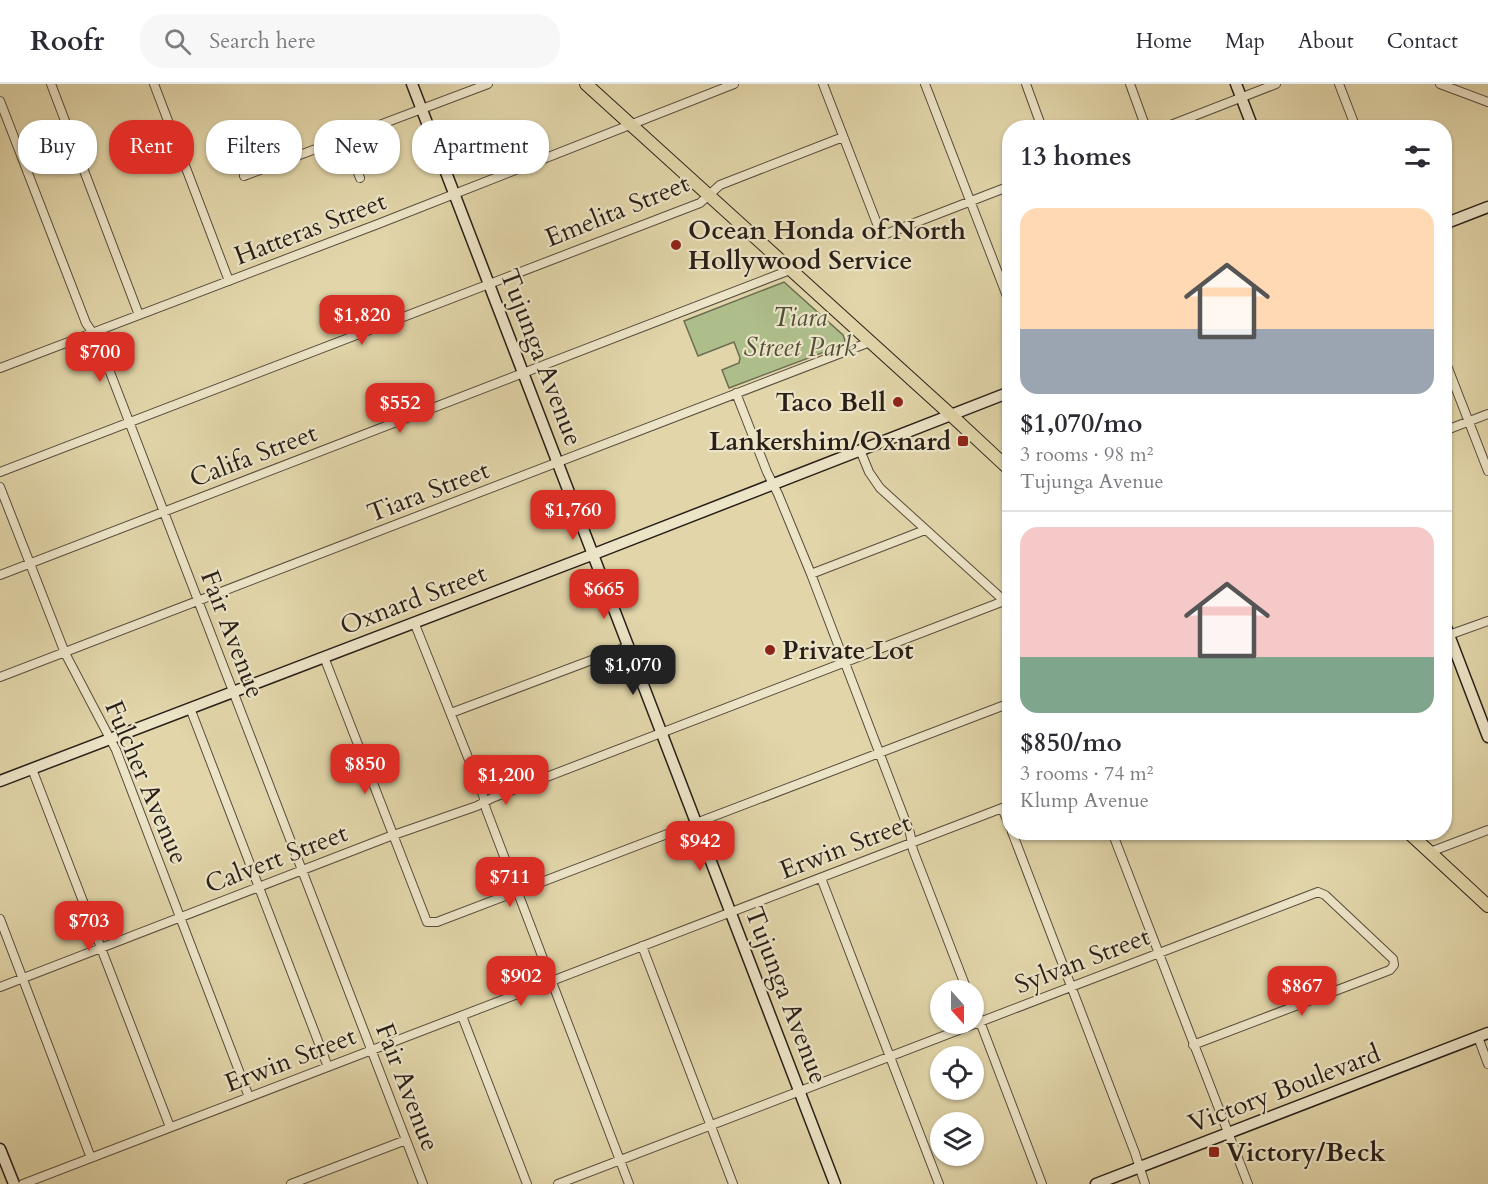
<!DOCTYPE html>
<meta charset="utf-8">
<style>
body{margin:0;font-family:Cardo,serif;background:#f7f7f7;color:#2b2b33;height:100vh;display:flex;flex-direction:column;font-size:22px;white-space:nowrap}
*{box-sizing:border-box;margin:0}
p{font-size:20px;color:#7c7c81}
.icon{flex:none;width:33px;height:33px;fill:none;stroke:currentColor;stroke-width:2;stroke-linecap:round;stroke-linejoin:round}
.map{position:relative;flex:1;overflow:hidden}
.details{position:absolute;left:1002px;top:36px;width:450px;height:720px;display:flex;flex-direction:column;background:#fff;border-radius:24px;box-shadow:0 2px 4px #0004}
.details>*{flex:none}
.top-card{position:absolute;left:18px;top:36px;width:570px;height:54px;display:flex;gap:12px}
.needle{width:39px;rotate:159deg}
.buttons{position:absolute;left:930px;top:896px;display:grid;gap:12px}
.buttons a{display:grid;place-items:center;width:54px;height:54px;border-radius:50%;background:#fff;box-shadow:0 2px 4px #0004;font-size:30px}
.price{position:absolute;translate:-50% -51px;padding:0 14px;border-radius:12px;background:#d93025;color:#fff;font-size:20px;line-height:39px;filter:drop-shadow(0 2px 3px #0008)}
.price::after{content:'';position:absolute;left:50%;top:36px;width:18px;height:14px;margin-left:-9px;background:inherit;clip-path:polygon(0 0,100% 0,50% 100%)}
.price.selected{background:#222;color:#fff}
ul{padding:0;list-style:none}
li{display:grid;align-content:center;gap:12px;height:318px;padding:0 18px}
li+li{border-top:2px solid #e1e1e2}
li span{display:grid;place-items:center;height:186px;border-radius:18px;color:#555}
li>.icon{margin-inline-start:auto}
span .icon{width:108px;height:108px;fill:#fffc;stroke-width:1}
li b{font-size:26px}
h2{display:flex;justify-content:space-between;align-items:center;height:72px;padding:0 18px;font-size:26px}
.tag{padding:0 21px;border-radius:24px;background:#fff;box-shadow:0 2px 4px #0004;font-size:21px;line-height:54px}
.tag.selected{background:#d93025;color:#fff}
header{display:flex;align-items:center;gap:36px;box-sizing:border-box;height:84px;padding:0 30px;background:#fff;border-bottom:2px solid #e1e1e2}
header strong{font-size:28px}
nav{display:flex;gap:33px;margin-inline-start:auto;font-size:21px}
.search{width:420px;height:54px;background:#f7f7f7;display:flex;align-items:center;gap:15px;box-sizing:border-box;padding:0 21px;border-radius:24px;color:#7c7c81;font-size:22px}
.map>svg:first-child{display:block}
.green{fill:#aebe8b;stroke:#6c6e52;stroke-width:1.5}
.lines{fill:none;stroke-linecap:round;stroke-linejoin:round}
.street-casing{stroke:#574c3c;stroke-width:10}
.secondary-casing{stroke:#291f18;stroke-width:13}
.primary-casing{stroke:#291f18;stroke-width:14}
.street{stroke:#ece4c7;stroke-width:8}
.secondary{stroke:#ece4c7;stroke-width:10}
.primary{stroke:#e1d5a9;stroke-width:12}
.poi-dot{fill:#8f2418;stroke:#ece4c7;stroke-width:2}
.labels{text-anchor:middle;stroke-width:4.5;stroke-linejoin:round;paint-order:stroke}
.street-label{font-size:26px;fill:#291f18;stroke:#ece4c7}
.poi-label{font-size:26px;font-weight:bold;fill:#291f18;stroke:#ece4c7;text-anchor:start}
.park-label{font-size:26px;font-style:italic;fill:#514f3a;stroke:#ece4c7}
</style>
<header>
<strong>Roofr</strong>
<div class="search"><svg class="icon" aria-label="search" viewBox="0 0 24 24"><circle cx="10" cy="10" r="6"/><path d="M15 15l6 6"/></svg>Search here</div>
<nav><a>Home</a><a>Map</a><a>About</a><a>Contact</a></nav>
</header>
<div class="map">
<svg width="1488" height="1100" viewBox="0 0 1488 1100">
<rect width="100%" height="100%" fill="#e1d5a9"/>
<filter id="stains"><feTurbulence type="fractalNoise" baseFrequency=".00333" numOctaves="4"/><feColorMatrix values="0 0 0 0 .2 0 0 0 0 .09 0 0 0 0 .02 0 0 0 .5 -.17"/></filter>
<radialGradient id="worn" r=".72"><stop offset=".6" stop-color="#630" stop-opacity="0"/><stop offset="1" stop-color="#630" stop-opacity=".3"/></radialGradient>
<path class="green" d="M 784,198 L 843,251 L 845,256 L 843,261 L 729,304 L 722,286 L 739,279 L 740,274 L 734,258 L 698,272 L 684,237 Z"/>
<g class="lines">
<defs>
<path id="street" d="M 51,0 L 139,231
M 154,0 L 229,197
M 823,0 L 881,150 L 886,150 L 1010,102
M 925,0 L 1010,220
M 1026,0 L 1042,44
M 1130,0 L 1146,44
M 1339,0 L 1356,44
M 1440,0 L 1488,18
M 0,17 L 86,239 L 98,257 L 423,1100
M 1163,44 L 1276,0
M 345,54 L 360,94
M 244,92 L 488,0
M 1444,274 L 1488,387
M 0,284 L 378,140 L 734,0
M 736,309 L 767,388 L 778,410 L 811,490 L 910,749 L 913,766 L 967,906
M 1444,347 L 1488,330
M 860,366 L 869,388 L 880,404 L 1010,522
M 0,388 L 700,119 L 720,101 L 843,53
M 0,403 L 65,569 L 116,666 L 249,1013
M 811,490 L 925,446
M 0,491 L 790,186
M 414,538 L 483,711 L 486,725 L 629,1100
M 1446,552 L 1488,537
M 324,573 L 427,838 L 437,838 L 1010,619
M 0,593 L 870,258
M 190,624 L 328,983
M 451,629 L 629,562
M 32,685 L 170,1043
M 1002,724 L 1010,743
M 1012,748 L 1135,1069 L 1145,1100
M 1112,748 L 1248,1100
M 1430,768 L 1488,746
M 821,794 L 939,1100
M 0,835 L 91,1074
M 642,862 L 733,1100
M 0,903 L 388,753 L 477,722 L 492,714 L 1004,517
M 974,922 L 1042,1100
M 462,932 L 527,1100
M 1478,953 L 1488,980
M 23,1100 L 1010,721
M 291,1100 L 406,1056
M 558,1100 L 1318,808 L 1325,811 L 1393,875 L 1394,881 L 1390,886 L 1193,961"/>
<path id="secondary" d="M 412,0 L 835,1100
M 1236,0 L 1253,44
M 1444,140 L 1488,123
M 1444,538 L 1488,653
M 0,697 L 594,470 L 1010,308
M 0,1065 L 14,1100
M 1096,1100 L 1488,949"/>
<path id="primary" d="M 586,0 L 951,331 L 1010,386
M 1408,748 L 1488,822"/>
</defs>
<use href="#street" class="street-casing"/>
<use href="#secondary" class="secondary-casing"/>
<use href="#primary" class="primary-casing"/>
<use href="#street" class="street"/>
<use href="#secondary" class="secondary"/>
<use href="#primary" class="primary"/>
</g>
<g class="poi-dot">
<circle cx="676" cy="161" r="6"/>
<circle cx="898" cy="318" r="6"/>
<rect x="957" y="351" width="12" height="12" rx="3"/>
<circle cx="770" cy="566" r="6"/>
<rect x="1208" y="1062" width="12" height="12" rx="3"/>
</g>
<g class="labels">
<g class="street-label">
<text transform="translate(617 126) rotate(-22)" y="9">Emelita Street</text>
<text transform="translate(310 144) rotate(-21)" y="9">Hatteras Street</text>
<text transform="translate(542 273) rotate(69)" y="9">Tujunga Avenue</text>
<text transform="translate(253 371) rotate(-21)" y="9">Califa Street</text>
<text transform="translate(428 407) rotate(-21)" y="9">Tiara Street</text>
<text transform="translate(413 515) rotate(-21)" y="9">Oxnard Street</text>
<text transform="translate(233 550) rotate(69)" y="9">Fair Avenue</text>
<text transform="translate(147 698) rotate(67)" y="9">Fulcher Avenue</text>
<text transform="translate(845 762) rotate(-21)" y="9">Erwin Street</text>
<text transform="translate(276 774) rotate(-21)" y="9">Calvert Street</text>
<text transform="translate(1082 876) rotate(-21)" y="9">Sylvan Street</text>
<text transform="translate(787 911) rotate(69)" y="9">Tujunga Avenue</text>
<text transform="translate(290 975) rotate(-21)" y="9">Erwin Street</text>
<text transform="translate(408 1003) rotate(69)" y="9">Fair Avenue</text>
<text transform="translate(1284 1004) rotate(-21)" y="9">Victory Boulevard</text>
</g>
<g class="poi-label">
<text x="688" y="155">Ocean Honda of North<tspan x="688" dy="30">Hollywood Service</tspan></text>
<text x="886" y="327" text-anchor="end">Taco Bell</text>
<text x="951" y="366" text-anchor="end">Lankershim/Oxnard</text>
<text x="782" y="575">Private Lot</text>
<text x="1226" y="1077">Victory/Beck</text>
</g>
<g class="park-label">
<text x="800" y="242">Tiara<tspan x="800" dy="30">Street Park</tspan></text>
</g>
</g>
<rect width="100%" height="100%" filter="url(#stains)"/>
<rect width="100%" height="100%" fill="url(#worn)"/>
</svg>
<div class="buttons">
<a><svg class="needle" viewBox="-14 -14 28 28"><path d="M0-13l5 13h-10z" fill="#e53935"/><path d="M0 13l5-13h-10z" fill="#7c7c81"/></svg></a>
<a><svg class="icon" aria-label="locate" viewBox="0 0 24 24"><circle cx="12" cy="12" r="6"/><path d="M12 2v4M12 18v4M2 12h4M18 12h4"/></svg></a>
<a><svg class="icon" aria-label="layers" viewBox="0 0 24 24"><path d="M12 4l9 5-9 5-9-5zM3 14l9 5 9-5"/></svg></a>
</div>
<b class="price" style="left:362px;top:262px">$1,820</b>
<b class="price" style="left:100px;top:299px">$700</b>
<b class="price" style="left:400px;top:350px">$552</b>
<b class="price" style="left:573px;top:457px">$1,760</b>
<b class="price" style="left:604px;top:536px">$665</b>
<b class="price selected" style="left:633px;top:612px">$1,070</b>
<b class="price" style="left:365px;top:711px">$850</b>
<b class="price" style="left:506px;top:722px">$1,200</b>
<b class="price" style="left:700px;top:788px">$942</b>
<b class="price" style="left:510px;top:824px">$711</b>
<b class="price" style="left:89px;top:868px">$703</b>
<b class="price" style="left:521px;top:923px">$902</b>
<b class="price" style="left:1302px;top:933px">$867</b>
<div class="top-card">
<a class="tag">Buy</a>
<a class="tag selected">Rent</a>
<a class="tag">Filters</a>
<a class="tag">New</a>
<a class="tag">Apartment</a>
</div>
<section class="details">
<h2>13 homes<svg class="icon" aria-label="filters" viewBox="0 0 24 24"><path d="M4 7h16M4 17h16"/><circle cx="9" cy="7" r="2"/><circle cx="15" cy="17" r="2"/></svg></h2>
<ul>
<li><span style="background:linear-gradient(#ffd9b3 65%,#9aa5b1 0)"><svg class="icon" aria-label="home" viewBox="0 0 24 24"><path d="M3 11l9-7 9 7M6 9v11h12V9"/></svg></span><div><b>$1,070/mo</b><p>3 rooms · 98 m²</p><p>Tujunga Avenue</p></div></li>
<li><span style="background:linear-gradient(#f6c9c9 70%,#7fa58c 0)"><svg class="icon" aria-label="home" viewBox="0 0 24 24"><path d="M3 11l9-7 9 7M6 9v11h12V9"/></svg></span><div><b>$850/mo</b><p>3 rooms · 74 m²</p><p>Klump Avenue</p></div></li>
</ul>
</section>
</div>
